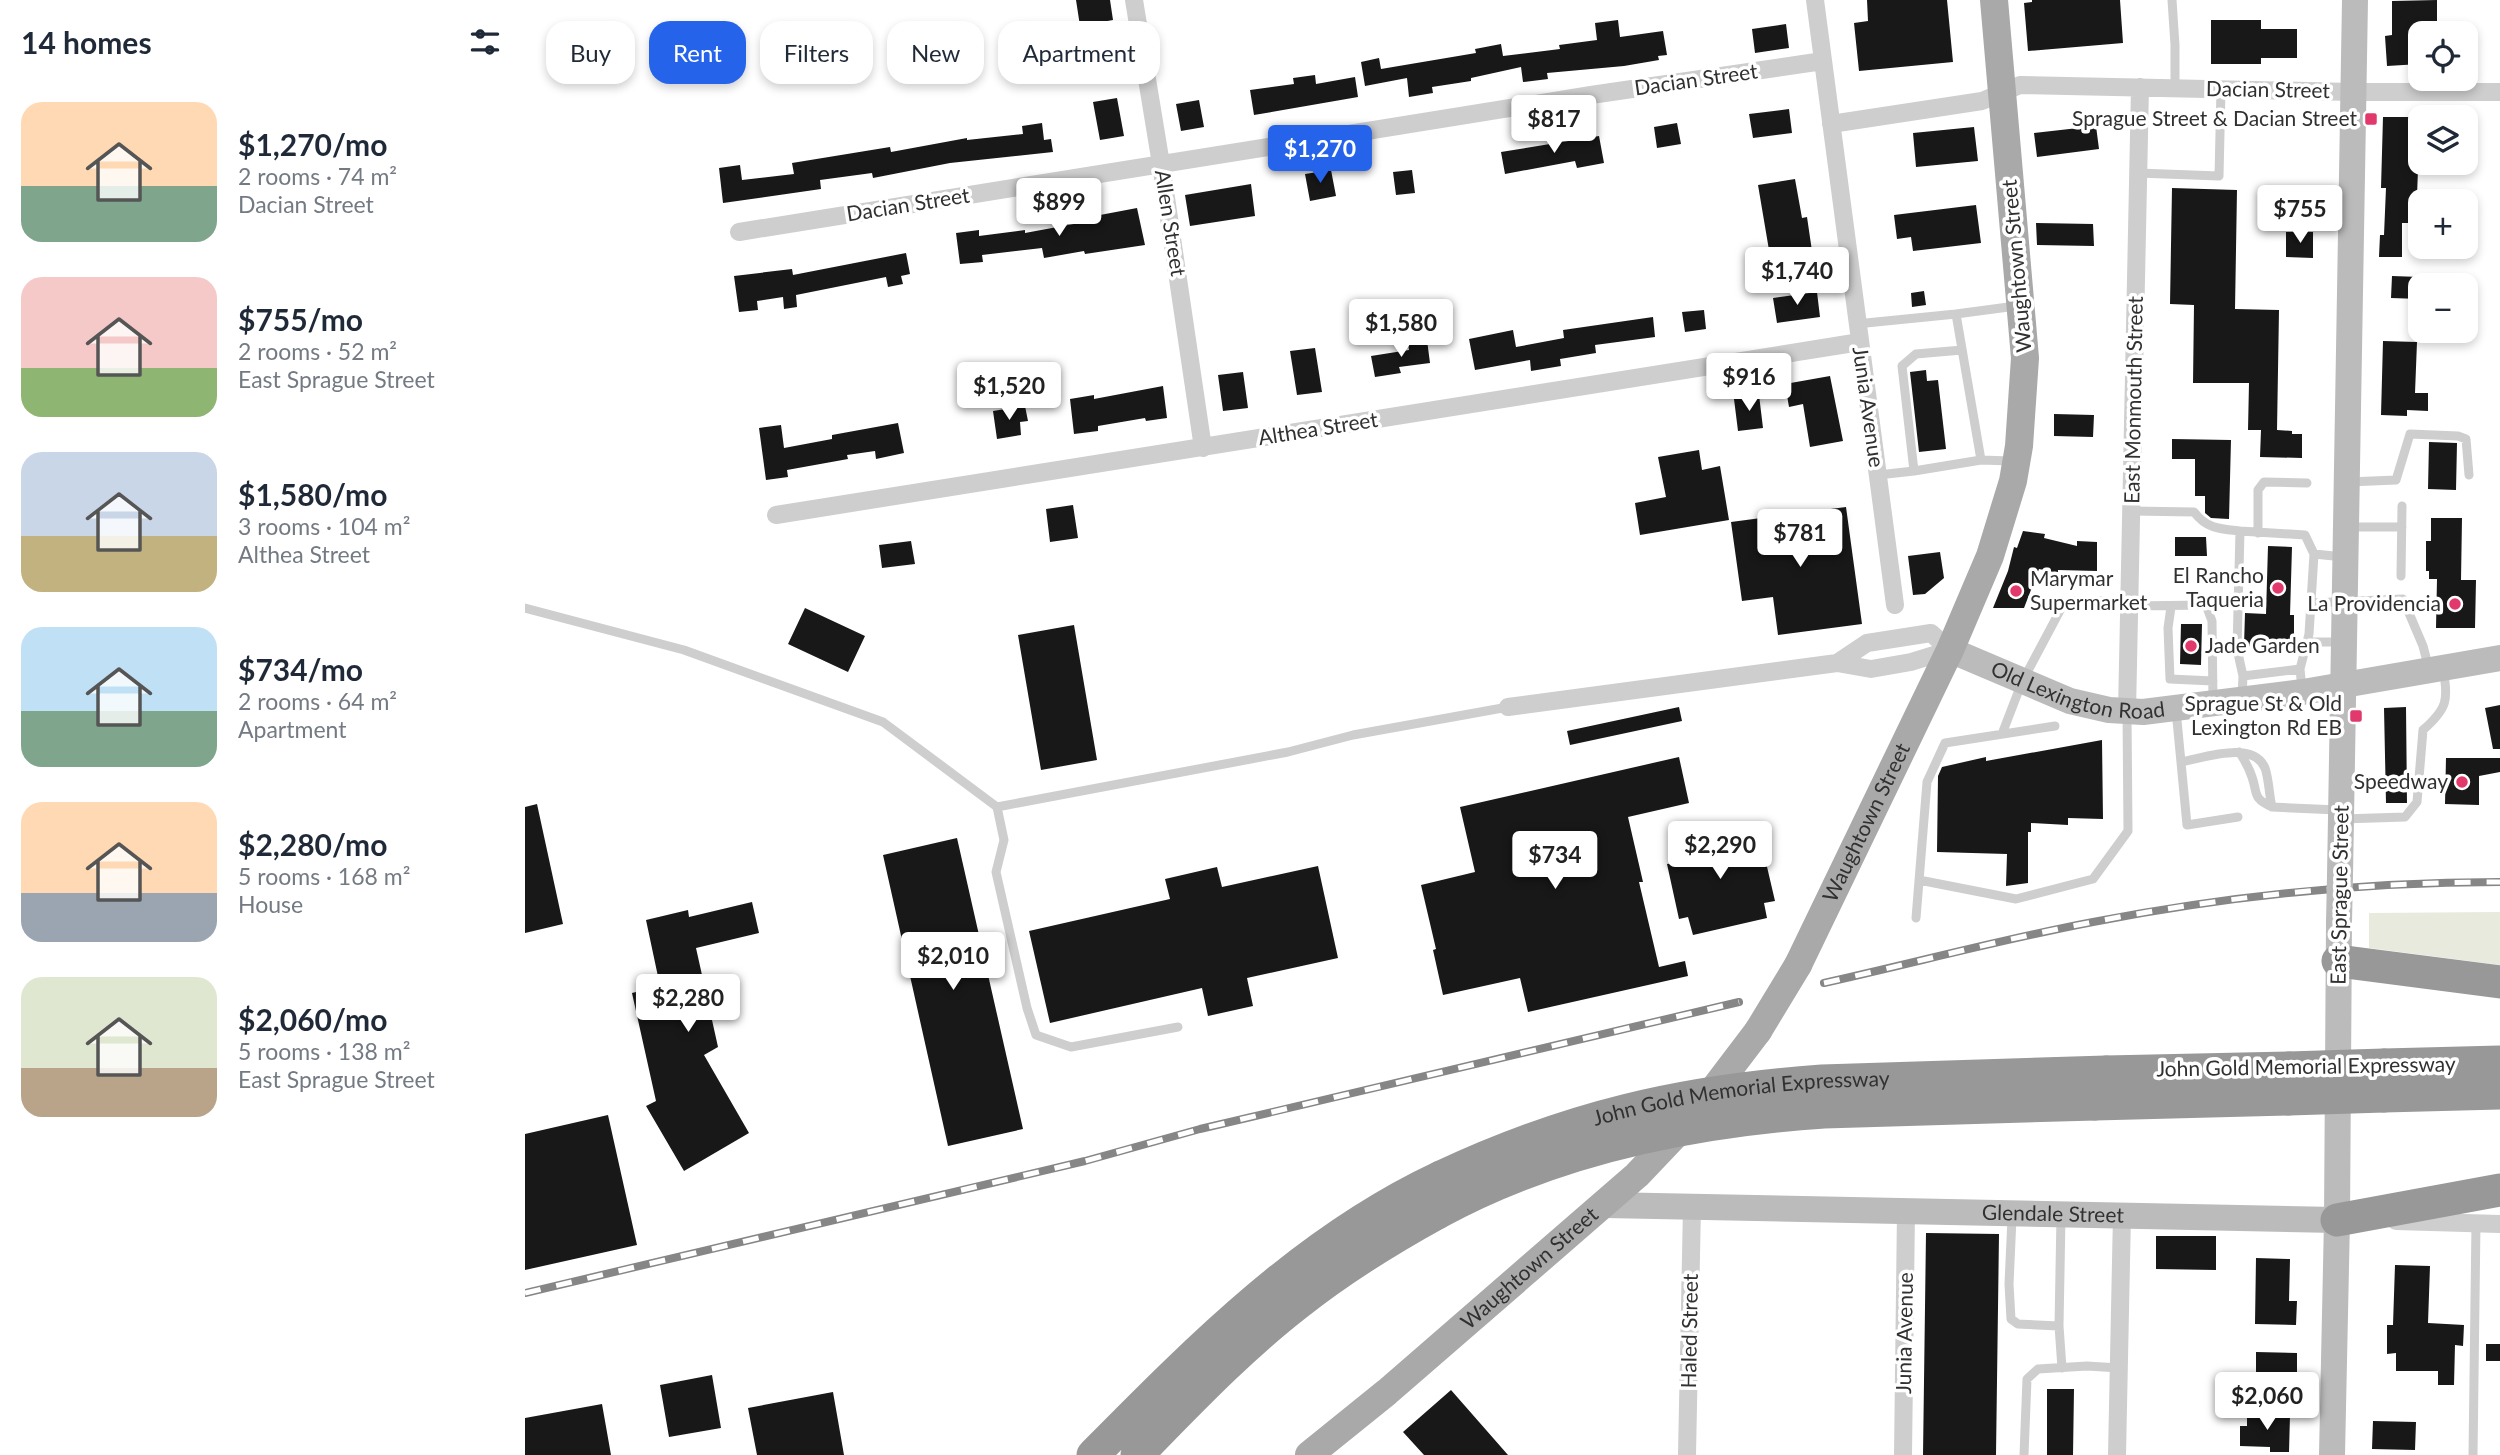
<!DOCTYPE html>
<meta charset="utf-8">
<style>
body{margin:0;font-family:Lato,sans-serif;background:#f6f6f7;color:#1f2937;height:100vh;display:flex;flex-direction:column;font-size:26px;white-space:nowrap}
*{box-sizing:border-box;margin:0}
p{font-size:23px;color:#747a83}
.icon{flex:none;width:38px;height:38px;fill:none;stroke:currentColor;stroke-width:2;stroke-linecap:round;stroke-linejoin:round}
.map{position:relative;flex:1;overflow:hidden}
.drawer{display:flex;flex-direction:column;background:#fff;width:525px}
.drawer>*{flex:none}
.top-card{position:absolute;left:21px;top:21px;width:665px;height:63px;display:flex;gap:14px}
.buttons{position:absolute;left:1883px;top:21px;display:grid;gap:14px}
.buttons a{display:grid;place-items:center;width:70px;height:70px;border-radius:14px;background:#fff;box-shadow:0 4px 10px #0003;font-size:35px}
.price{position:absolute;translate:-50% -60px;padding:0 16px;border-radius:7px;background:#fff;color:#222;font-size:23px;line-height:46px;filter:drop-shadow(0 2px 4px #0008)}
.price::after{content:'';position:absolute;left:50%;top:42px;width:21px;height:16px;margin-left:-10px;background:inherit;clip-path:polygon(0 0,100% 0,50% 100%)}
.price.selected{background:#2563eb;color:#fff}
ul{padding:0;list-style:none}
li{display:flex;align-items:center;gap:21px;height:175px;padding:0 21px}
li span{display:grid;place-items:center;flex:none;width:196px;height:140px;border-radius:21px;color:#555}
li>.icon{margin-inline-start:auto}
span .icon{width:84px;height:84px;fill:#fffc;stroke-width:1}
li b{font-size:30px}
h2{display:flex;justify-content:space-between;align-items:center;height:84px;padding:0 21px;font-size:30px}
.pill{padding:0 24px;border-radius:21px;background:#fff;box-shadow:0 4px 10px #0003;font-size:24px;line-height:63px}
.pill.selected{background:#2563eb;color:#fff}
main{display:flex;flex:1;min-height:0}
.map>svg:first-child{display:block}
.green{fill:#e7eadd}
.building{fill:#181818}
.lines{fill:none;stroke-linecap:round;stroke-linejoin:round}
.lane{stroke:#cecece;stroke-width:9}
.street{stroke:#cecece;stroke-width:18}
.secondary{stroke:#bbb;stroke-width:26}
.primary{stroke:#a9a9a9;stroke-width:28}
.highway{stroke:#989898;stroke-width:33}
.rail-casing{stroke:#868686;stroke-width:8}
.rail{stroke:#fff;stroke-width:5;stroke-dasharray:16;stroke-linecap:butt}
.secondary-bridge{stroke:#bbb;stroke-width:26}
.primary-bridge{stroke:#a9a9a9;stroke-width:28}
.highway-bridge{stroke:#989898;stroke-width:33}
.poi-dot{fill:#e1396c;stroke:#fff;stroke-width:2.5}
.labels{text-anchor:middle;stroke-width:7;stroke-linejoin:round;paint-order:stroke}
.street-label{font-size:21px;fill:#313131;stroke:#fff}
.poi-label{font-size:21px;fill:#313131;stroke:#fff;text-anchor:end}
</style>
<main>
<section class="drawer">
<h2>14 homes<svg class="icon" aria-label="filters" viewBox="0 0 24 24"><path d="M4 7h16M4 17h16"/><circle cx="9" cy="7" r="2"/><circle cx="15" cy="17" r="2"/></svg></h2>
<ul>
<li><span style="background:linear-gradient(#ffd9b3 60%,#7fa58c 0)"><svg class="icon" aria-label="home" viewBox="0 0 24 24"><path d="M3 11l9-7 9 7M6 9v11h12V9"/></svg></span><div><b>$1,270/mo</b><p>2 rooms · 74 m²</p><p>Dacian Street</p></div></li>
<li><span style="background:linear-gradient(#f6c9c9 65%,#8fb573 0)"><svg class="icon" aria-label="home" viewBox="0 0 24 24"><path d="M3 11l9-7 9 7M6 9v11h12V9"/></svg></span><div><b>$755/mo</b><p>2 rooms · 52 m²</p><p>East Sprague Street</p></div></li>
<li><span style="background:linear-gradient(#c9d6e8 60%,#c2b280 0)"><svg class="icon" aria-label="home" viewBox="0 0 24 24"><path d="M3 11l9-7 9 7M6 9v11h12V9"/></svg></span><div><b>$1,580/mo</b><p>3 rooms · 104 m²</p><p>Althea Street</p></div></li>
<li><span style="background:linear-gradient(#bfe0f5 60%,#7fa58c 0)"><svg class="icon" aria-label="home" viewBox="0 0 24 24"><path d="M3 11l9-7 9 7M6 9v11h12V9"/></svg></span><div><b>$734/mo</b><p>2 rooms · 64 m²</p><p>Apartment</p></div></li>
<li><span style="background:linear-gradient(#ffd9b3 65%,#9aa5b1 0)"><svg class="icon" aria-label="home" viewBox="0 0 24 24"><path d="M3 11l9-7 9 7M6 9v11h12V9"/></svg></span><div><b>$2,280/mo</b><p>5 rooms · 168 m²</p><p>House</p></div></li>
<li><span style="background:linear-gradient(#dfe7d0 65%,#b9a48a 0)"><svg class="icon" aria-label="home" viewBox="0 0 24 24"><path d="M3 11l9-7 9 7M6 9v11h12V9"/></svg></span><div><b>$2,060/mo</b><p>5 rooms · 138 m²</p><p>East Sprague Street</p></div></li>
</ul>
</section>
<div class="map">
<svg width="1975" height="1455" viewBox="0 0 1975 1455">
<rect width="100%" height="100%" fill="#fff"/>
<path class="green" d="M 1975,912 L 1975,965 L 1844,948 L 1844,913 Z"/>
<path class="building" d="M 551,0 L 585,0 L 588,20 L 555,26 Z
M 1342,0 L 1422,0 L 1428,62 L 1334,71 L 1329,23 L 1343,21 Z
M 1507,0 L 1595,0 L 1598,43 L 1503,51 L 1499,3 L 1507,2 Z
M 1912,0 L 1912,26 L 1895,26 L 1895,64 L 1862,66 L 1860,36 L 1867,35 L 1867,1 Z
M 1093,20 L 1095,37 L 1138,31 L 1142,55 L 1133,56 L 1134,60 L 1099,66 L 1022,73 L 1023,79 L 998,82 L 996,67 L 946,78 L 946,81 L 907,87 L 908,93 L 884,97 L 882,78 L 840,86 L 836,62 L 854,58 L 856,69 L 951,53 L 950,49 L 976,44 L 978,56 L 1035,49 L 1034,45 L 1072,40 L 1070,23 Z
M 1686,20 L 1736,20 L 1736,29 L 1772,29 L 1772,58 L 1736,58 L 1736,64 L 1686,64 Z
M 1261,24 L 1264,48 L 1230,53 L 1227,29 Z
M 790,75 L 791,84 L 830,77 L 833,97 L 729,115 L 725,90 L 769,84 L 768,78 Z
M 592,98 L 599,136 L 575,140 L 568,102 Z
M 674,100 L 679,127 L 656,131 L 651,104 Z
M 1264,109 L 1267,133 L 1228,138 L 1224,114 Z
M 1858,117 L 1895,117 L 1892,196 L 1892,209 L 1895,209 L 1895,223 L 1877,223 L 1877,257 L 1854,257 L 1855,235 L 1859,235 L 1861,188 L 1856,188 Z
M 517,123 L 519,140 L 526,139 L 528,152 L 425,163 L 348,178 L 347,173 L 295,180 L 296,189 L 198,203 L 194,168 L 215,165 L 217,180 L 269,174 L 267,163 L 365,147 L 366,152 L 442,138 L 442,140 L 498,134 L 497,126 Z
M 1152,123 L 1156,144 L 1132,148 L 1129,127 Z
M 1571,126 L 1574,149 L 1512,157 L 1509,133 Z
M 1449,127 L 1453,161 L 1391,167 L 1388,133 Z
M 1074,136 L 1079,163 L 1052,168 L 1050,161 L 980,174 L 976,152 Z
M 806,170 L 811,196 L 785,201 L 780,174 Z
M 887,170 L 890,193 L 871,195 L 868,172 Z
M 1270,179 L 1277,218 L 1282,217 L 1287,251 L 1245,256 L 1233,185 Z
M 726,184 L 730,216 L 665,226 L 660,195 Z
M 1647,188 L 1712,190 L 1710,309 L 1754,310 L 1752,430 L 1767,431 L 1767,434 L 1777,434 L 1777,458 L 1735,457 L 1736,430 L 1723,430 L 1724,383 L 1668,383 L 1669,305 L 1645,304 Z
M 1451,205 L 1456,243 L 1388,251 L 1386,237 L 1372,239 L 1369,215 Z
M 612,208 L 620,245 L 560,254 L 559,251 L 519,258 L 517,248 L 457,255 L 458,262 L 435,264 L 431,233 L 454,230 L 454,236 L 500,230 L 500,233 L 554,223 L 554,219 Z
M 1511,223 L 1568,224 L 1569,246 L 1512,245 Z
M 1761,232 L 1788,232 L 1788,258 L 1761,257 Z
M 381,253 L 385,274 L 376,276 L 378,284 L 363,287 L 361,277 L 271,295 L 272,307 L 259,309 L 258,297 L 232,301 L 233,310 L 214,312 L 209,276 L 267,269 L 268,275 Z
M 1867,276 L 1895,277 L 1895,299 L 1866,298 Z
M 1399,291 L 1401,305 L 1387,307 L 1386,293 Z
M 1292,292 L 1295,317 L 1252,323 L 1248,298 Z
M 1179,310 L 1181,329 L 1160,332 L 1157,312 Z
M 1128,317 L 1130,337 L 1070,345 L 1071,353 L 1035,359 L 1036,366 L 1006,371 L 1005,360 L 950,370 L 944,339 L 988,330 L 991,347 L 1039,338 L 1038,330 Z
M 902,340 L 905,363 L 874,367 L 876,373 L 850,377 L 846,356 L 884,350 L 883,343 Z
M 1858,341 L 1892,342 L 1890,393 L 1903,393 L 1903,411 L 1882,410 L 1882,416 L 1856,415 Z
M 790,348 L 797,392 L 772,395 L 765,351 Z
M 1401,370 L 1402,381 L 1413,380 L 1421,449 L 1394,452 L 1385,372 Z
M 718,372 L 723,408 L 698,411 L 693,375 Z
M 1305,376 L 1318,441 L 1285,447 L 1278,404 L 1264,407 L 1260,384 Z
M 638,386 L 642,418 L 621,421 L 620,418 L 573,426 L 573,431 L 549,434 L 545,399 L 569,395 L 569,399 Z
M 1234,395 L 1238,428 L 1213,431 L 1209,399 Z
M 500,406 L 503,421 L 495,422 L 496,435 L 472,439 L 468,411 Z
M 1529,414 L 1569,415 L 1568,437 L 1529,436 Z
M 373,423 L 379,453 L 351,459 L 350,451 L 322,455 L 323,459 L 262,470 L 263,477 L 241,480 L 234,428 L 256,425 L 259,448 L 307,439 L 307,435 Z
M 1647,439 L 1706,440 L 1704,519 L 1686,518 L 1680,513 L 1680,496 L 1670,496 L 1670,459 L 1647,459 Z
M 1904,442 L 1932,443 L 1931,490 L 1903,489 Z
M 1174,450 L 1177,470 L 1195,466 L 1204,520 L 1115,535 L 1110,503 L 1141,497 L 1133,457 Z
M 548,505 L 553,538 L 525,542 L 521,509 Z
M 1321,507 L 1337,624 L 1253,635 L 1248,597 L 1217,601 L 1206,522 Z
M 1906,518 L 1937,518 L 1936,580 L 1951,580 L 1950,628 L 1911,628 L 1912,579 L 1904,579 L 1904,571 L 1901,571 L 1901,541 L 1906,541 Z
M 1498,531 L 1520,534 L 1519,538 L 1552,546 L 1552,541 L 1572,542 L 1572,571 L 1533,570 L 1533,573 L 1514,569 L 1499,608 L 1468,608 L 1483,571 L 1489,547 L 1492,548 Z
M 1650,537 L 1681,537 L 1682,556 L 1650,556 Z
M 386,541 L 390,564 L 357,568 L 354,545 Z
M 1743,546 L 1767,547 L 1765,615 L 1769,615 L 1769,648 L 1719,646 L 1720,613 L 1741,614 Z
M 1415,552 L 1419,578 L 1400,594 L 1388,595 L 1383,556 Z
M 280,608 L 340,636 L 323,672 L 263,644 Z
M 1656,624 L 1677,624 L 1676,665 L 1655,664 Z
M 549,625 L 572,760 L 516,770 L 493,635 Z
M 1975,705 L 1975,749 L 1968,749 L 1960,708 Z
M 1154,707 L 1157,721 L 1045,745 L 1042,731 Z
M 1881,707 L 1882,803 L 1861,803 L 1859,708 Z
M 1577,740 L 1578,819 L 1543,818 L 1543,825 L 1506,823 L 1506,832 L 1503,832 L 1503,883 L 1481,886 L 1482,854 L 1412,852 L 1413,776 L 1417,767 L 1461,757 L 1461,761 Z
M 1154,757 L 1164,803 L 1103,817 L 1118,882 L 1114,882 L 1134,967 L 1160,961 L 1163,976 L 1003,1012 L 995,978 L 918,995 L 908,950 L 911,949 L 896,885 L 950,872 L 935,807 Z
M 1921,758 L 1975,758 L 1975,772 L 1954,776 L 1954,805 L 1920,804 Z
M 12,804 L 38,924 L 0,933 L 0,807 Z
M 1222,827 L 1225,844 L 1236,841 L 1250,901 L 1239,903 L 1242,918 L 1168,935 L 1163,917 L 1154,919 L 1142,864 L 1150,863 L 1145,844 Z
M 432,838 L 498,1129 L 423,1146 L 358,855 Z
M 793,866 L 813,958 L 722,978 L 728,1006 L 683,1016 L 677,988 L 525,1023 L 504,931 L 645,899 L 640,879 L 692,867 L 697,887 Z
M 227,902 L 234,933 L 171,948 L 193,1047 L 179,1055 L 224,1133 L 159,1171 L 121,1106 L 131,1101 L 107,993 L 135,986 L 121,920 L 163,910 L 164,917 Z
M 83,1115 L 112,1245 L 0,1270 L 0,1134 Z
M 1401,1233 L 1474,1234 L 1471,1455 L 1398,1455 Z
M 1631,1236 L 1691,1236 L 1691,1270 L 1631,1269 Z
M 1731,1258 L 1765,1259 L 1764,1301 L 1772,1301 L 1771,1325 L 1730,1324 Z
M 1870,1265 L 1905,1266 L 1903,1323 L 1939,1325 L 1938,1346 L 1930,1345 L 1929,1385 L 1913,1385 L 1913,1371 L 1871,1371 L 1871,1353 L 1862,1354 L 1862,1325 L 1868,1325 Z
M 1961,1344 L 1975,1344 L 1975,1361 L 1961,1361 Z
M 1731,1352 L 1772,1353 L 1772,1378 L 1731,1378 Z
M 187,1375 L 196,1428 L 144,1437 L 135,1385 Z
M 1522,1389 L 1549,1389 L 1548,1455 L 1522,1455 Z
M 926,1390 L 983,1455 L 899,1455 L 878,1432 Z
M 308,1392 L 319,1455 L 232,1455 L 223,1408 Z
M 77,1404 L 86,1455 L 0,1455 L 0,1418 Z
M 1722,1414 L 1765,1415 L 1764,1452 L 1745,1452 L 1745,1447 L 1715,1446 L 1715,1426 L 1722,1426 Z
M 1848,1421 L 1891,1422 L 1890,1450 L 1847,1449 Z"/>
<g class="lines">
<path class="lane" d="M 1647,0 L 1650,45 L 1650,88
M 1613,173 L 1694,176 L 1696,89
M 1431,314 L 1491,306
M 1331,324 L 1431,314 L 1456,460 L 1486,461
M 1389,471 L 1456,460
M 1353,475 L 1389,471 L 1377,366 L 1391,354 L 1437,350
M 1823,482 L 1871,480 L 1885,434 L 1933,436 L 1941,439 L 1944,475
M 1607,511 L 1669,512 C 1682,529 1695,529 1715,531
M 1822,527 L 1877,527
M 1733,533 L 1733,490 L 1739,482 L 1782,483
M 1876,576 L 1877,506
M 1786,603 L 1878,599 L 1898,646 L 1904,669
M 1605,606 L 1681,605 L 1687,621 L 1688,701
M 1646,607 L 1643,628 L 1645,679 L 1688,681
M 0,608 L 159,650 L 358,722 L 472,807 L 479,840 L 471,872 L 502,1008 L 511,1035 L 546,1047 L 653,1027
M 1783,642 L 1816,642
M 1775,669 L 1784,634 L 1789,554
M 1718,676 L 1775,669 L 1777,689
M 1717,698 L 1718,676 L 1712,649 L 1715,531 L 1780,535 L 1789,554 L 1819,557
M 1651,710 L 1662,825 L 1713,817
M 1477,734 L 1497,682 L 1538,605 L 1547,601 L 1605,601
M 1714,752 C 1719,759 1724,768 1727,777 C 1733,794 1727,798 1747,807
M 1656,762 C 1679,758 1728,740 1740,768 C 1744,779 1744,795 1747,807 L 1813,810
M 472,807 L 763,752 L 828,735 L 983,707
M 1817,819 L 1880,817 L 1892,802 L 1898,730 C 1922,709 1924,700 1918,669
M 1394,880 L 1491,899 L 1568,879 L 1603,831 L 1602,713
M 1391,918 L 1402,782 L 1420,743 L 1530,726
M 1536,1216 L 1534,1326 L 1537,1368
M 1487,1218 L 1484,1284 L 1486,1319 L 1493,1324 L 1534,1326
M 1499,1455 L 1502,1379 L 1513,1369 L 1562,1366 L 1594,1368
M 1948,1455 L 1951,1223"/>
<path class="street" d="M 609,0 L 636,164 L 678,448
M 1290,0 L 1370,605
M 1306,124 L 1457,101 L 1495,85 L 1828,92 L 1975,92
M 214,232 L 1066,95 L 1298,61
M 251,515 L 1335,342
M 983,707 L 1312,663 L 1346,669 L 1386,662 L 1425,650 L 1406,633 L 1342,643 L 1312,663
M 1602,712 L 1615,87
M 1871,1221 L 1975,1224
M 1162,1455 L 1167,1206
M 1378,1455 L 1381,1210
M 1592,1455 L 1597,1214"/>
<g class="secondary">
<path id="s1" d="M 1425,650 L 1545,701 L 1584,710 L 1618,712 L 1778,692 L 1975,658"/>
<path d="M 1815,876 L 1830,0"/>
<path id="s2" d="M 1080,1205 L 1812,1220"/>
<path d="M 1807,1455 L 1812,1220 L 1814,922"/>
</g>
<g class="primary">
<path id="s3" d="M 1273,965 L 1425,650 L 1465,556 L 1488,481 L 1494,446 L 1500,358 L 1469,0"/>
<path id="s4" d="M 784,1455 L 862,1392 L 1112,1175 L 1170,1114 L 1233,1031"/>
</g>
<path class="highway" d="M 1813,961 L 1975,982
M 1859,1065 L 1975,1062
M 1581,1072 L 1764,1068
M 1859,1096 L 1975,1093
M 1570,1104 L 1764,1099
M 1812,1220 L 1975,1190
M 568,1455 C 673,1349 779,1241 916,1177
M 612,1455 C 663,1403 714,1349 772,1304 C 816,1269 863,1240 912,1213"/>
<defs>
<path id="rail" d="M 1299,983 C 1389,963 1478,939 1568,922 C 1702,896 1839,882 1975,882
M 0,1293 L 560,1161 L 675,1129 L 1214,1002"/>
</defs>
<use href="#rail" class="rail-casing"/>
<use href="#rail" class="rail"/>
<path class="secondary-bridge" d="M 1814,922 L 1815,876"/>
<path class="primary-bridge" d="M 1233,1031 L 1273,965"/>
<g class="highway-bridge">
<path d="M 1764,1068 L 1859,1065"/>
<path d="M 1764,1099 L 1859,1096"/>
<path id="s5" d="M 916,1177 C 1044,1117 1157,1091 1297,1081 L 1581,1072"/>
<path d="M 912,1213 C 1031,1148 1165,1121 1299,1112 L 1570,1104"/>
</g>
</g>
<g class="poi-dot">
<rect x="1839" y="112" width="14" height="14" rx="3.5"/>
<circle cx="1753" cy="588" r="7"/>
<circle cx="1491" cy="591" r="7"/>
<circle cx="1930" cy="604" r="7"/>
<circle cx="1666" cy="646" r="7"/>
<rect x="1824" y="709" width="14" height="14" rx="3.5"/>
<circle cx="1937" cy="782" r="7"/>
</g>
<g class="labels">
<g class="street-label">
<text transform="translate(1171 80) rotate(-8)" y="7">Dacian Street</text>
<text transform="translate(1743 90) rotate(1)" y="7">Dacian Street</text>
<text transform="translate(383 205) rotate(-9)" y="7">Dacian Street</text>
<text transform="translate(645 223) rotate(81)" y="7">Allen Street</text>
<text transform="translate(1492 266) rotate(-95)" y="7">Waughtown Street</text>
<text transform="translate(1609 400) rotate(-89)" y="7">East Monmouth Street</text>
<text transform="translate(1343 407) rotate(82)" y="7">Junia Avenue</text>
<text transform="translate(793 429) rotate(-9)" y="7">Althea Street</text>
<text dy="7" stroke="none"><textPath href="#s1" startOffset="136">Old Lexington Road</textPath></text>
<text dy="7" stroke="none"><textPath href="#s3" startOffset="158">Waughtown Street</textPath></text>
<text transform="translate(1815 895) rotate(-89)" y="7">East Sprague Street</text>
<text transform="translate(1781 1067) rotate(-1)" y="7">John Gold Memorial Expressway</text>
<text dy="7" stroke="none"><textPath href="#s5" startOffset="313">John Gold Memorial Expressway</textPath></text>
<text dy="7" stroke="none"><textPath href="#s2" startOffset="448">Glendale Street</textPath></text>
<text dy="7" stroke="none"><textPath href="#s4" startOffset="289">Waughtown Street</textPath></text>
<text transform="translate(1165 1331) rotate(-89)" y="7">Haled Street</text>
<text transform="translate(1380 1333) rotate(-89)" y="7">Junia Avenue</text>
</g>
<g class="poi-label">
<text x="1832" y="126">Sprague Street &amp; Dacian Street</text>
<text x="1739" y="583">El Rancho<tspan x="1739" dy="24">Taqueria</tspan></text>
<text x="1505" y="586" text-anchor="start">Marymar<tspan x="1505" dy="24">Supermarket</tspan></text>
<text x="1916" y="611">La Providencia</text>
<text x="1680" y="653" text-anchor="start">Jade Garden</text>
<text x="1817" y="711">Sprague St &amp; Old<tspan x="1817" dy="24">Lexington Rd EB</tspan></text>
<text x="1923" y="789">Speedway</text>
</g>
</g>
</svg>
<div class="buttons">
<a><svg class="icon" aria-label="locate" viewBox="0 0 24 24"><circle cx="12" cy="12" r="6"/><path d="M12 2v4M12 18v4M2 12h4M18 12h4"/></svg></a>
<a><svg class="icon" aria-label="layers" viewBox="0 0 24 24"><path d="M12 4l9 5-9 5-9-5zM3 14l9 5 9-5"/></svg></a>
<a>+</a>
<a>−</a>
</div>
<b class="price" style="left:1029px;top:155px">$817</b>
<b class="price selected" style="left:795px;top:185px">$1,270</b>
<b class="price" style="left:534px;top:238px">$899</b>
<b class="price" style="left:1775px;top:245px">$755</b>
<b class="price" style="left:1272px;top:307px">$1,740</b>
<b class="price" style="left:876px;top:359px">$1,580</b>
<b class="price" style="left:1224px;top:413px">$916</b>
<b class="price" style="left:484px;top:422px">$1,520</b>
<b class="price" style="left:1275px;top:569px">$781</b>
<b class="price" style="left:1195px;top:881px">$2,290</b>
<b class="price" style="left:1030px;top:891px">$734</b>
<b class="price" style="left:428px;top:992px">$2,010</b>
<b class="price" style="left:163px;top:1034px">$2,280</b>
<b class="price" style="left:1742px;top:1432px">$2,060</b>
<div class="top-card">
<a class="pill">Buy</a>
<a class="pill selected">Rent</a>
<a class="pill">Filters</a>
<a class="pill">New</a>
<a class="pill">Apartment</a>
</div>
</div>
</main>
